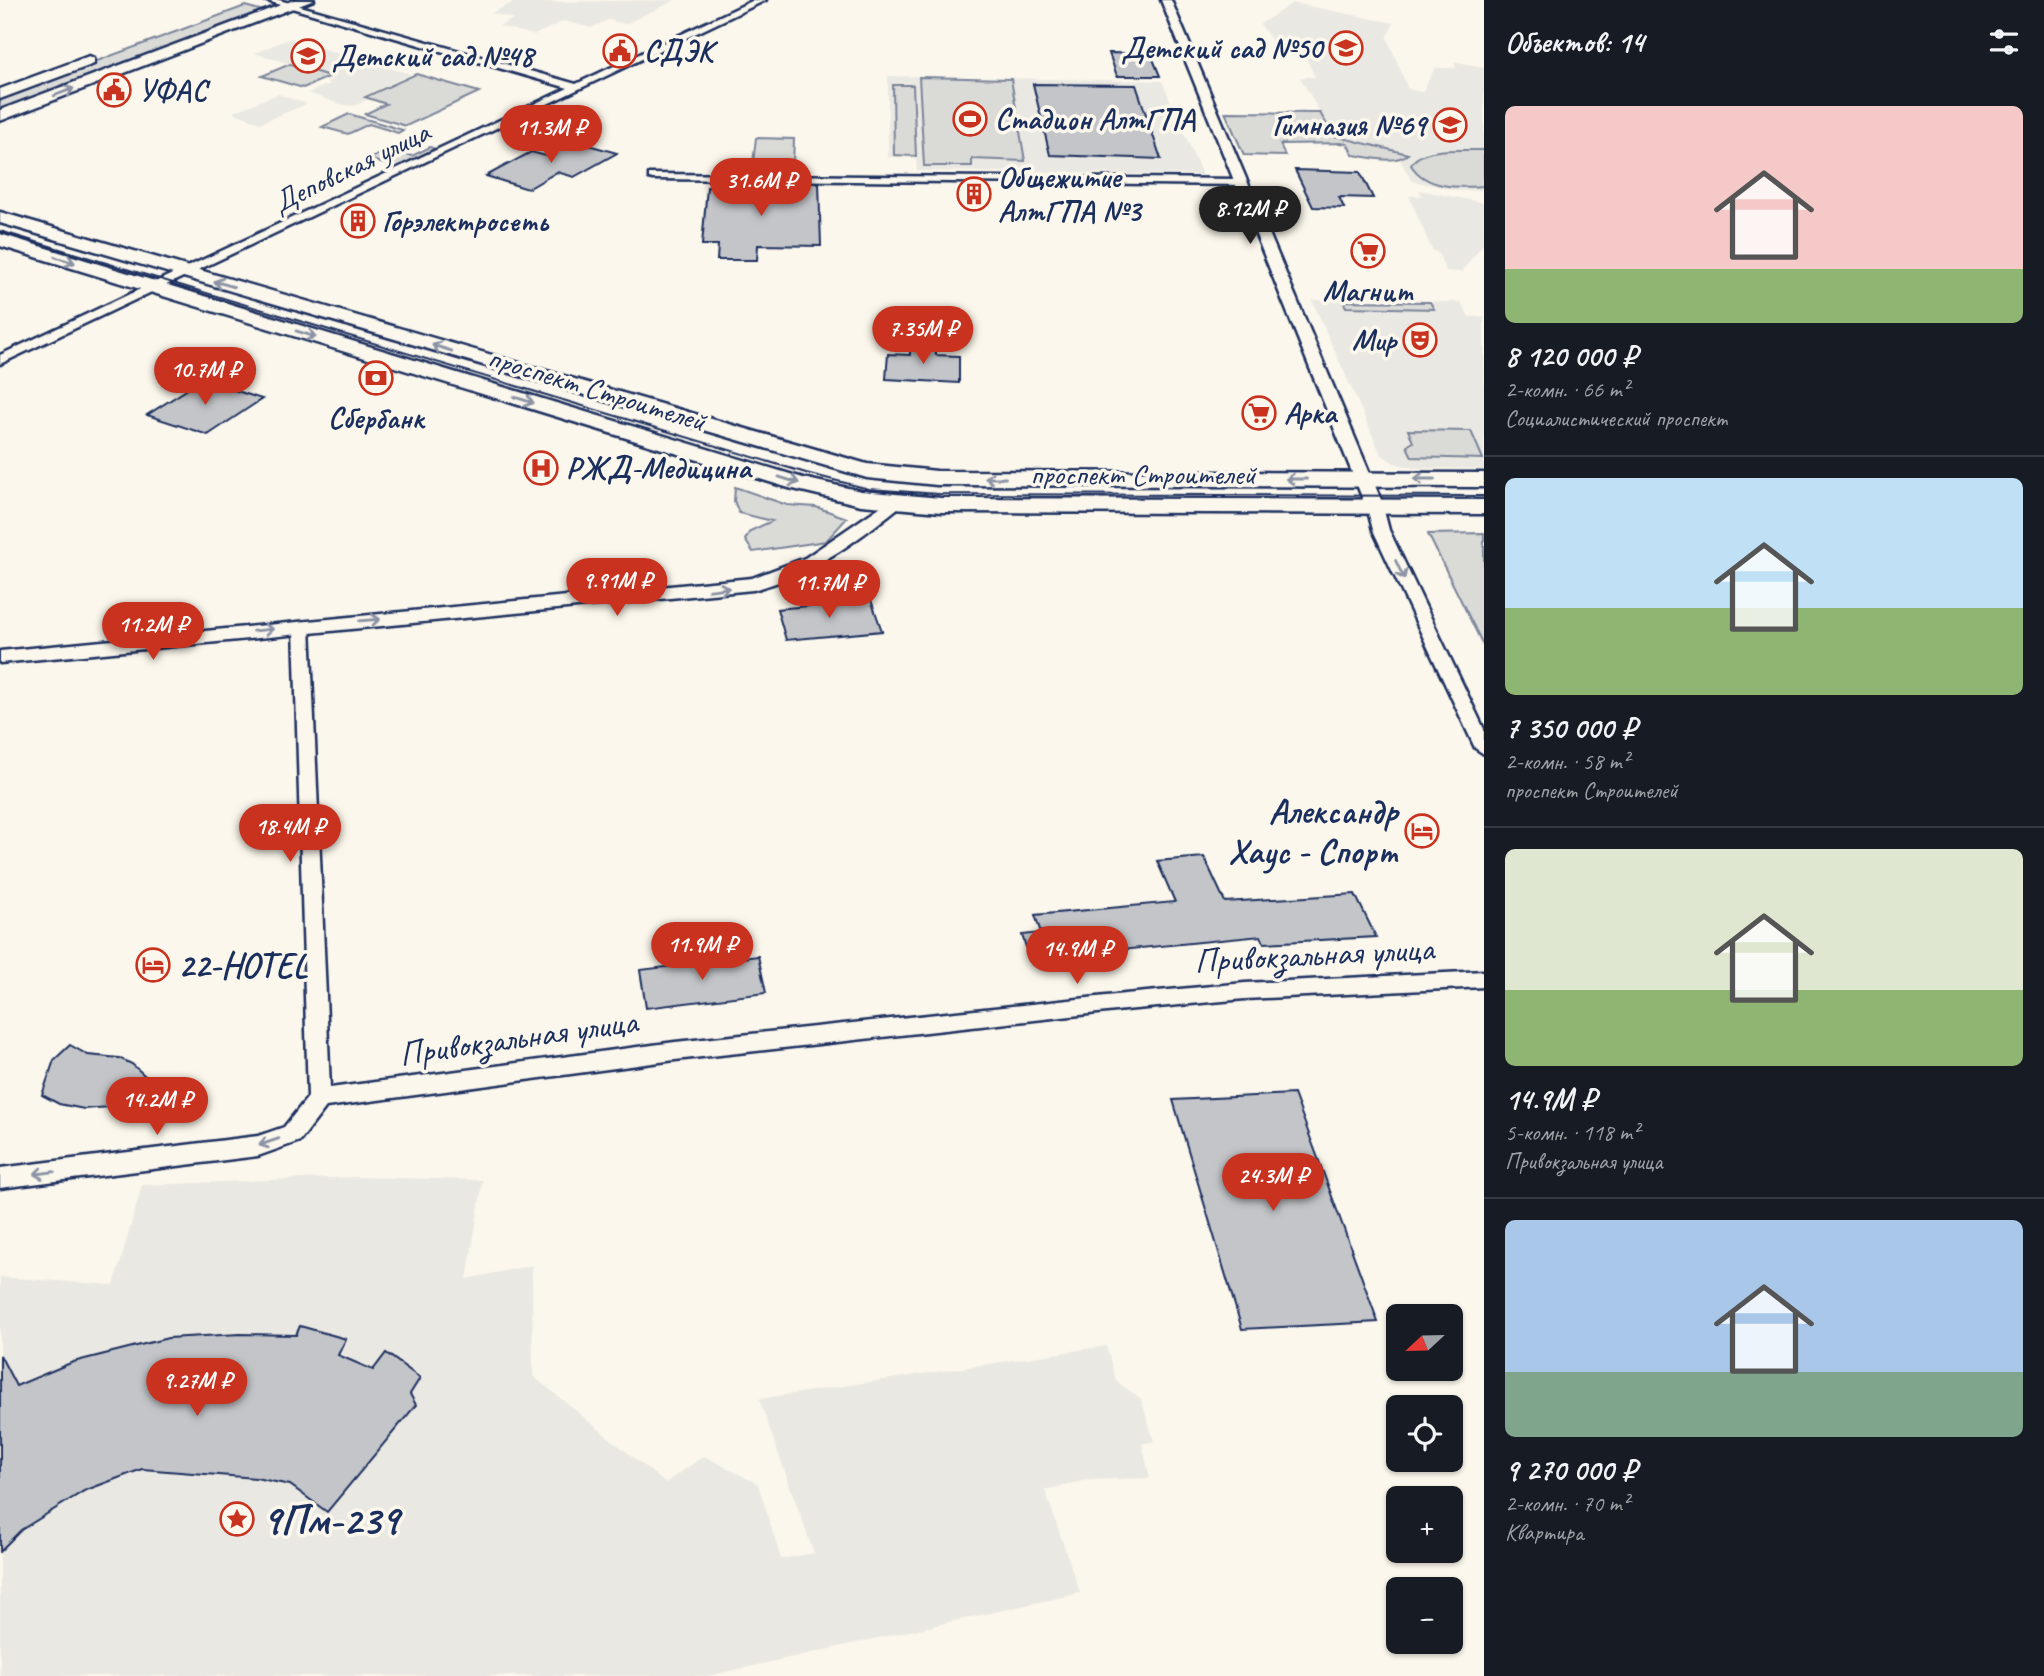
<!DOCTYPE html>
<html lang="ru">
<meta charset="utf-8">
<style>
body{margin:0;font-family:Caveat,sans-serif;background:#242831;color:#f1f3f6;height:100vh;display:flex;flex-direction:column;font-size:26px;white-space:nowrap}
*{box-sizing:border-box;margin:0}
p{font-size:23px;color:#9ea1a6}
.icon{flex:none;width:38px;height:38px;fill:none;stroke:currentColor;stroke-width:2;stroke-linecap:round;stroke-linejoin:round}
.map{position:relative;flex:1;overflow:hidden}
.drawer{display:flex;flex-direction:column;background:#171b24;width:560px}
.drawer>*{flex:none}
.needle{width:46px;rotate:248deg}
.fabs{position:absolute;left:1386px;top:1304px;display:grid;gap:14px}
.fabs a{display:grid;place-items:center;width:77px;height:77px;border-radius:10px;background:#171b24;box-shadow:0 2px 5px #0004;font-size:35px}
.price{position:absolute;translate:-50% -60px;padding:0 16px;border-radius:24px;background:#c8321e;color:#fff;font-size:23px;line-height:46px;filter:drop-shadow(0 2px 4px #0008)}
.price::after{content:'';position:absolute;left:50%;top:42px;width:21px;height:16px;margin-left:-10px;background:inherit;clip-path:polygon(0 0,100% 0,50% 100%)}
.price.selected{background:#222;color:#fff}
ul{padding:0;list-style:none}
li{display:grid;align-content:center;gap:14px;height:371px;padding:0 21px}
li+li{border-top:2px solid #363941}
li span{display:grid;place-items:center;height:217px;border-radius:10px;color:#555}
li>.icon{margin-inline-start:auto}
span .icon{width:126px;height:126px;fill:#fffc;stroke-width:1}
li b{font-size:30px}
h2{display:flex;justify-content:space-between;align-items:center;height:84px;padding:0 21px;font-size:30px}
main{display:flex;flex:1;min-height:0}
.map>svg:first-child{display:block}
.built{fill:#eae8e2}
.green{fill:#dadad7;stroke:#7a849a;stroke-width:2}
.building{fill:#c3c5c9;stroke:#1b2f5e;stroke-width:2}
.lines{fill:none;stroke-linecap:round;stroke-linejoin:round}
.minor-casing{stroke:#1b2f5e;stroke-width:5}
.tertiary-casing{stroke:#1b2f5e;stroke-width:5}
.primary-casing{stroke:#1b2f5e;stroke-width:5}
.minor{fill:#fbf7ec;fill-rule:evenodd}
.tertiary{fill:#fbf7ec;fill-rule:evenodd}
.primary{fill:#fbf7ec;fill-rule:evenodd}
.tram{stroke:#1b2f5e;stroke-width:2}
.oneway{stroke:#8b93a5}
.labels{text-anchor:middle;stroke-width:7;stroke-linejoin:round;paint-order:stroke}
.far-poi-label{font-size:30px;font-weight:bold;fill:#1b2f5e;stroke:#fbf7ec;text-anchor:start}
.far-street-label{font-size:30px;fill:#1b2f5e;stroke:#fbf7ec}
.poi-label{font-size:35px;font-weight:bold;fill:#1b2f5e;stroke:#fbf7ec;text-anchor:end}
.street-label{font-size:35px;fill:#1b2f5e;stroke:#fbf7ec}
.near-poi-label{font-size:42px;font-weight:bold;fill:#1b2f5e;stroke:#fbf7ec;text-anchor:start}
</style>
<main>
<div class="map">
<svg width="1484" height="1676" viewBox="0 0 1484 1676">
<rect width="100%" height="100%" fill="#fbf7ec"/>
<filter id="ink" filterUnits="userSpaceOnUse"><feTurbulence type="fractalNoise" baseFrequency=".0143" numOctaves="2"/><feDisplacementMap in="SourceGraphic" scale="14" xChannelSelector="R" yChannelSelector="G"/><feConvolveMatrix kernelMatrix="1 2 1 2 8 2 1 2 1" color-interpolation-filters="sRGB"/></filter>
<g filter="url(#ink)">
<path class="built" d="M 507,0 L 544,2 L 676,0 L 625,24 L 608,20 L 591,28 L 564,21 L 534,35 L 499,26 L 513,19 L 491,13 L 514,2 Z
M 1293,3 L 1394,23 L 1387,37 L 1408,89 L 1422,92 L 1435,68 L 1456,68 L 1454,62 L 1484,68 L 1484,190 L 1459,191 L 1412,181 L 1400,160 L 1407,154 L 1333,136 L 1300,77 L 1315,77 L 1304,53 L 1298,44 L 1274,44 L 1260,24 Z
M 291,38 L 369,63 L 411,74 L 362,97 L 368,99 L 355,106 L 343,105 L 308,93 L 330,84 L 326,82 L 333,79 L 331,76 L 254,53 Z
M 888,76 L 1162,81 L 1202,175 L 917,171 L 916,158 L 888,157 Z
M 278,94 L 307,104 L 260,123 L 233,112 Z
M 1419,190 L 1484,203 L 1484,243 L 1461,272 L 1446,271 L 1438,253 L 1432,250 L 1409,196 L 1422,196 Z
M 1312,300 L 1461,302 L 1469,317 L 1484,317 L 1484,469 L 1414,468 L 1394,463 L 1381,454 Z
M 355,1177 L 483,1180 L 467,1279 L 532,1265 L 533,1376 L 665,1483 L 704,1456 L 758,1484 L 781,1559 L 814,1553 L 759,1399 L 1106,1346 L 1116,1381 L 1141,1399 L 1154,1441 L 1142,1444 L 1150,1478 L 1086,1480 L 1045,1490 L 1080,1593 L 708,1676 L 0,1676 L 0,1277 L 114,1285 L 142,1185 Z"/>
<path class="green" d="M 245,6 L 263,11 L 0,111 L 0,97 Z
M 290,64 L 326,75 L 331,76 L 303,88 L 262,76 Z
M 416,74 L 479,92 L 406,126 L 365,114 L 386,104 L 365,97 Z
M 919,77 L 1011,79 L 1025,161 L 972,159 L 972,166 L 924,166 Z
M 893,85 L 913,85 L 916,156 L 894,155 Z
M 1225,112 L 1320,113 L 1334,136 L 1408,154 C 1393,165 1371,157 1353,155 L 1347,143 L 1280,144 L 1285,156 L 1244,155 Z
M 349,114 L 403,130 L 398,133 L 369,124 L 348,134 L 322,127 Z
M 756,138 L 794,139 L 793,164 L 753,163 Z
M 430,147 L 435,149 L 396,168 L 369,159 L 390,149 L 412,156 Z
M 1484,150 L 1484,186 C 1459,188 1426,189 1411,165 C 1421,145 1465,151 1484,150 Z
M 1343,301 L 1430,302 L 1434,309 L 1346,307 Z
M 1408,430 L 1471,431 L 1483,459 L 1412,457 L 1407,446 L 1413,442 Z
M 735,487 L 787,505 L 816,507 L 847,518 L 826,541 L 753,552 L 745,540 L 750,531 L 772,521 L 739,513 L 734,501 Z
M 1484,533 L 1484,647 L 1428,534 Z"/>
<path class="building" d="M 1109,53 L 1151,54 L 1160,76 L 1117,76 Z
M 1033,84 L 1136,85 L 1161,159 L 1050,155 Z
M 574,141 L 617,153 L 574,177 L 557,172 L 528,189 L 486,176 L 531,152 L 546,156 Z
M 1295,170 L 1360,172 L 1373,198 L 1339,197 L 1344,208 L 1313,207 Z
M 759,183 L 819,183 L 821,246 L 758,245 L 757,260 L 717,260 L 718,245 L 702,245 L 707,187 L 758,188 Z
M 910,346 L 936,347 L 936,355 L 959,356 L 959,383 L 886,379 L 888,354 L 910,355 Z
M 202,380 L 262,399 L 208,435 L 147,415 Z
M 871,600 L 882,631 L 786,640 L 777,609 Z
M 1204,857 L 1225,902 L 1355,894 L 1376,937 L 1264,943 L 1261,936 L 1030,959 L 1022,935 L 1041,933 L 1035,915 L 1175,902 L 1157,861 Z
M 758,956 L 766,993 L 646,1008 L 640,970 Z
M 70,1045 L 88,1055 L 119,1058 L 132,1064 L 154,1084 L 143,1100 L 123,1106 L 84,1109 L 59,1104 L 42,1095 L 54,1060 Z
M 1294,1094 L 1319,1161 L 1378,1322 L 1242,1329 L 1173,1100 Z
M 300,1326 L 346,1339 L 338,1355 L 373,1370 L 386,1353 L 420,1378 L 410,1394 L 416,1405 L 327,1512 L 290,1485 L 256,1478 L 142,1469 L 84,1491 L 21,1530 L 0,1551 L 0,1355 L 16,1386 L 73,1362 L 168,1338 L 240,1334 L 296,1335 Z"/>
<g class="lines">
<defs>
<path id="minor" d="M 264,0 L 279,0 L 576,84 L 754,0 L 766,0 L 0,364 L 0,355 L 568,88 Z
M 649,174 L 1242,179 L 1248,182 L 1242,185 L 653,179 L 649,178 Z
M 1375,502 L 1383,507 L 1389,530 L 1484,729 L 1484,754 L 1475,748 L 1373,530 L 1367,507 Z
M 302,621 L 310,626 L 330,1088 L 675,1042 L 1125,994 L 1245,983 L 1484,971 L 1484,987 L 1245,999 L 1125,1010 L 675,1060 L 326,1107 L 300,1141 L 258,1156 L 0,1188 L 0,1168 L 258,1136 L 284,1127 L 308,1097 L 294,626 Z"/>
<path id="tertiary" d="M 1161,0 L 1171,0 L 1384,507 L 1381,511 L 1375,512 L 1366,507 Z
M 893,498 L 902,503 L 899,507 C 854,543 811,575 753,590 L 0,663 L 0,651 L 752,578 L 805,558 Z"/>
<path id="primary" d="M 294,0 L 314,0 L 0,121 L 0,110 Z
M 89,56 L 94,58 L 94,64 L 0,99 L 0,89 Z
M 0,212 L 867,464 L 937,471 L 1484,473 L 1484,487 L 937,485 L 867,478 L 0,223 Z
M 0,234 L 803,478 L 861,491 L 941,498 L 1484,500 L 1484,514 L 941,512 L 861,505 L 789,488 L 0,246 Z"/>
</defs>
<use href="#minor" class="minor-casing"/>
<use href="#tertiary" class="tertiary-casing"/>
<use href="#primary" class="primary-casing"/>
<use href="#minor" class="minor"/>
<use href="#tertiary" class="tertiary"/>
<use href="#primary" class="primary"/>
<path class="tram" d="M 0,231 L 806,473 L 869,489 L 939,494 L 1484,496"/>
</g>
<defs><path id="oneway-shaft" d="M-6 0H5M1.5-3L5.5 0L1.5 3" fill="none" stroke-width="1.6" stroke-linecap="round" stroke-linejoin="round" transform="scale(1.75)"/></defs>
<g class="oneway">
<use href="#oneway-shaft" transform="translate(64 92) rotate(-21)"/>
<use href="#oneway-shaft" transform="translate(65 260) rotate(17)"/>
<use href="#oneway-shaft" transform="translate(224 284) rotate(-164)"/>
<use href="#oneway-shaft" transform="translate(306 334) rotate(17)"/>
<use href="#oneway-shaft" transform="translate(442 348) rotate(-163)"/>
<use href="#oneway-shaft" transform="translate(524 400) rotate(17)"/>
<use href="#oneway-shaft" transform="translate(995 478) rotate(-180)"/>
<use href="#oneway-shaft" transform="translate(1296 479) rotate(-180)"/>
<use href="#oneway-shaft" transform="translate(1424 479) rotate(-180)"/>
<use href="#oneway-shaft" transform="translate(789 480) rotate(17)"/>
<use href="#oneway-shaft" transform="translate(1400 570) rotate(65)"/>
<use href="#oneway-shaft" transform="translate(719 589) rotate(-7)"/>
<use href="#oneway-shaft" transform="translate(370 620) rotate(-5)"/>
<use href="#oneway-shaft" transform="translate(263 630) rotate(-6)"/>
<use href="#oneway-shaft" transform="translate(269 1142) rotate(161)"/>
<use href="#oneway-shaft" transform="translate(44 1173) rotate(173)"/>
</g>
</g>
<defs>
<symbol id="school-ring" viewBox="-11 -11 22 22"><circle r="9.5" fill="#fbf7ec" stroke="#c8321e" stroke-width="1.5"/><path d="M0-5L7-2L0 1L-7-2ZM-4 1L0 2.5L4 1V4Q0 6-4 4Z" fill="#c8321e"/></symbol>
<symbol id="civic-ring" viewBox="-11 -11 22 22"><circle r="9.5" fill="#fbf7ec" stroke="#c8321e" stroke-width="1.5"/><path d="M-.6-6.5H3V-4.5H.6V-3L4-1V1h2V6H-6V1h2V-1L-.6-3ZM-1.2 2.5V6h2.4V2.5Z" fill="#c8321e"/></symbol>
<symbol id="stadium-ring" viewBox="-11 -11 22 22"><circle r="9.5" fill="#fbf7ec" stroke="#c8321e" stroke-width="1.5"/><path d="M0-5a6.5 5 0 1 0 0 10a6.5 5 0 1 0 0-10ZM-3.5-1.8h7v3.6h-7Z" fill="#c8321e"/></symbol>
<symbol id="building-ring" viewBox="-11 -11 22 22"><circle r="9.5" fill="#fbf7ec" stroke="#c8321e" stroke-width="1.5"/><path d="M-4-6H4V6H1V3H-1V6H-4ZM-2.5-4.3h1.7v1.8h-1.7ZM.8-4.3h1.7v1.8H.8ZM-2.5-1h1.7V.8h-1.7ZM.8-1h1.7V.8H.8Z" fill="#c8321e"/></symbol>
<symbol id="supermarket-ring" viewBox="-11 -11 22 22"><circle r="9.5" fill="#fbf7ec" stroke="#c8321e" stroke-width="1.5"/><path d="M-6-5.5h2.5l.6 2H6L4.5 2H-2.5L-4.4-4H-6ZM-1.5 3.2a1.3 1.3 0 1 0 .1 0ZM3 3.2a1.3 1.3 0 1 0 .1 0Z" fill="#c8321e"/></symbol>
<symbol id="theatre-ring" viewBox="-11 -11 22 22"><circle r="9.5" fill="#fbf7ec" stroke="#c8321e" stroke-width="1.5"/><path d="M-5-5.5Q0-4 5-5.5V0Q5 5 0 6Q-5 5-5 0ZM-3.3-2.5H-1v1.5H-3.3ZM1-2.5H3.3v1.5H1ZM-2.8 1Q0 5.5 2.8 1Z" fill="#c8321e"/></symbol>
<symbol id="bank-ring" viewBox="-11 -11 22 22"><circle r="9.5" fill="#fbf7ec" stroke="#c8321e" stroke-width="1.5"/><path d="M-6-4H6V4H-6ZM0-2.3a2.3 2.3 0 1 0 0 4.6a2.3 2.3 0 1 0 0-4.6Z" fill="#c8321e"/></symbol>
<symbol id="hospital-ring" viewBox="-11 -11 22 22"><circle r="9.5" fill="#fbf7ec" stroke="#c8321e" stroke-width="1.5"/><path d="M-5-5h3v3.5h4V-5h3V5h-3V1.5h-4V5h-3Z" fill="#c8321e"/></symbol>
<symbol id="hotel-ring" viewBox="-11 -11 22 22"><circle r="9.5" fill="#fbf7ec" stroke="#c8321e" stroke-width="1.5"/><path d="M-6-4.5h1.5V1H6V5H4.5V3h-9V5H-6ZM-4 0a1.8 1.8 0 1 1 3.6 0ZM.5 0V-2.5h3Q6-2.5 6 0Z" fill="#c8321e"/></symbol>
<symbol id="sight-ring" viewBox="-11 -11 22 22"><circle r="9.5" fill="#fbf7ec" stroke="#c8321e" stroke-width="1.5"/><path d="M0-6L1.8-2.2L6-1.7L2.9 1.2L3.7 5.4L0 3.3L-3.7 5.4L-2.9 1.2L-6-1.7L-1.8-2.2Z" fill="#c8321e"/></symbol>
</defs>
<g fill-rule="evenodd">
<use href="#school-ring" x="1327" y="29" width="38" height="38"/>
<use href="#civic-ring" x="601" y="32" width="38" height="38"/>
<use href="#school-ring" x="289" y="37" width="38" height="38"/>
<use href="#civic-ring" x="95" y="71" width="38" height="38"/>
<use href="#stadium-ring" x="951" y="100" width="38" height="38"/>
<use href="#school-ring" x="1431" y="106" width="38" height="38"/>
<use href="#building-ring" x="955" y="175" width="38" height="38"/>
<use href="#building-ring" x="339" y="202" width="38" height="38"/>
<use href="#supermarket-ring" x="1349" y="232" width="38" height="38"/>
<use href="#theatre-ring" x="1401" y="321" width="38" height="38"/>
<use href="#bank-ring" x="357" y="359" width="38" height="38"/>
<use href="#supermarket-ring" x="1240" y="394" width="38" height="38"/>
<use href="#hospital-ring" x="522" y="449" width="38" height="38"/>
<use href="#hotel-ring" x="1403" y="812" width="38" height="38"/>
<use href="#hotel-ring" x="134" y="946" width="38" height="38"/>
<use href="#sight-ring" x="218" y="1500" width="38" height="38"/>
</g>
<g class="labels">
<g class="far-poi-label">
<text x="1322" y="58" text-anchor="end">Детский сад №50</text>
<text x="644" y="61">СДЭК</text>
<text x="332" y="66">Детский сад №48</text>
<text x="138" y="100">УФАС</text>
<text x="995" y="129">Стадион АлтГПА</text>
<text x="1426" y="135" text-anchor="end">Гимназия №69</text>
<text x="998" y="187">Общежитие<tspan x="998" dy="34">АлтГПА №3</tspan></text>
<text x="382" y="231">Горэлектросеть</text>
<text x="1368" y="301" text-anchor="middle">Магнит</text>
<text x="1396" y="350" text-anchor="end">Мир</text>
<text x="1284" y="423">Арка</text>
<text x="376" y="428" text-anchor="middle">Сбербанк</text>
<text x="566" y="478">РЖД-Медицина</text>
</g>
<g class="far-street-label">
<text transform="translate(351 167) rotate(-26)" y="10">Деповская улица</text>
<text transform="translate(597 389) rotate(17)" y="10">проспект Строителей</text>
<text x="1143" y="484">проспект Строителей</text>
</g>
<g class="poi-label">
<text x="1398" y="823">Александр<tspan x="1398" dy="40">Хаус - Спорт</tspan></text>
<text x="178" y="977" text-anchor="start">22-HOTEL</text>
</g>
<g class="street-label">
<text transform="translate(1314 954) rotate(-3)" y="12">Привокзальная улица</text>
<text transform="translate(518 1037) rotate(-8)" y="12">Привокзальная улица</text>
</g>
<g class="near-poi-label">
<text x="262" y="1534">9Пм-239</text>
</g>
</g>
</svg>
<div class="fabs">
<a><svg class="needle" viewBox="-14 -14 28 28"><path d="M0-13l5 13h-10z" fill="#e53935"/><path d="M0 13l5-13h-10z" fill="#9ea1a6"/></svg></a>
<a><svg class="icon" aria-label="locate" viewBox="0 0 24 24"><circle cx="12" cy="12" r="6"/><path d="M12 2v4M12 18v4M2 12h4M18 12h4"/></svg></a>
<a>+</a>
<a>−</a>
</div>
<b class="price" style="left:551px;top:165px">11.3M ₽</b>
<b class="price" style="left:761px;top:218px">31.6M ₽</b>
<b class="price selected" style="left:1250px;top:246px">8.12M ₽</b>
<b class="price" style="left:923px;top:366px">7.35M ₽</b>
<b class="price" style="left:205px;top:407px">10.7M ₽</b>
<b class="price" style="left:617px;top:618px">9.91M ₽</b>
<b class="price" style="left:829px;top:620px">11.7M ₽</b>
<b class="price" style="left:153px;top:662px">11.2M ₽</b>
<b class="price" style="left:290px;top:864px">18.4M ₽</b>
<b class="price" style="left:702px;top:982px">11.9M ₽</b>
<b class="price" style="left:1077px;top:986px">14.9M ₽</b>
<b class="price" style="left:157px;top:1137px">14.2M ₽</b>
<b class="price" style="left:1273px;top:1213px">24.3M ₽</b>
<b class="price" style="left:197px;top:1418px">9.27M ₽</b>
</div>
<section class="drawer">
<h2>Объектов: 14<svg class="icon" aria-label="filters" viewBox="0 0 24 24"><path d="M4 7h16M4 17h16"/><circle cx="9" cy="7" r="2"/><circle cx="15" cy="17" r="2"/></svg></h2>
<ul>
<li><span style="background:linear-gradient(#f6c9c9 75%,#8fb573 0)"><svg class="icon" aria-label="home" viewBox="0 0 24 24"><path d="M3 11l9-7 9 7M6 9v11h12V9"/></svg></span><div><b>8 120 000 ₽</b><p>2-комн. · 66 m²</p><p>Социалистический проспект</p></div></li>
<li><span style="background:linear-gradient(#bfe0f5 60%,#8fb573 0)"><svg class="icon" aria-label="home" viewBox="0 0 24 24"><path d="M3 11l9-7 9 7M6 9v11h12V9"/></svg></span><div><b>7 350 000 ₽</b><p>2-комн. · 58 m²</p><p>проспект Строителей</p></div></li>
<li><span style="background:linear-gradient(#dfe7d0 65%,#8fb573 0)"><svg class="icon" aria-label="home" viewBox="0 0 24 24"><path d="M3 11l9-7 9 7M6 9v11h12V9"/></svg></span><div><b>14.9M ₽</b><p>5-комн. · 118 m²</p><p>Привокзальная улица</p></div></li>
<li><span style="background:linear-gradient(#a9c7e8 70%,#7fa58c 0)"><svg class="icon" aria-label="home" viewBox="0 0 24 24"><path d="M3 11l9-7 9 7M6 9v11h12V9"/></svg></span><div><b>9 270 000 ₽</b><p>2-комн. · 70 m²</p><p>Квартира</p></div></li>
</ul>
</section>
</main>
